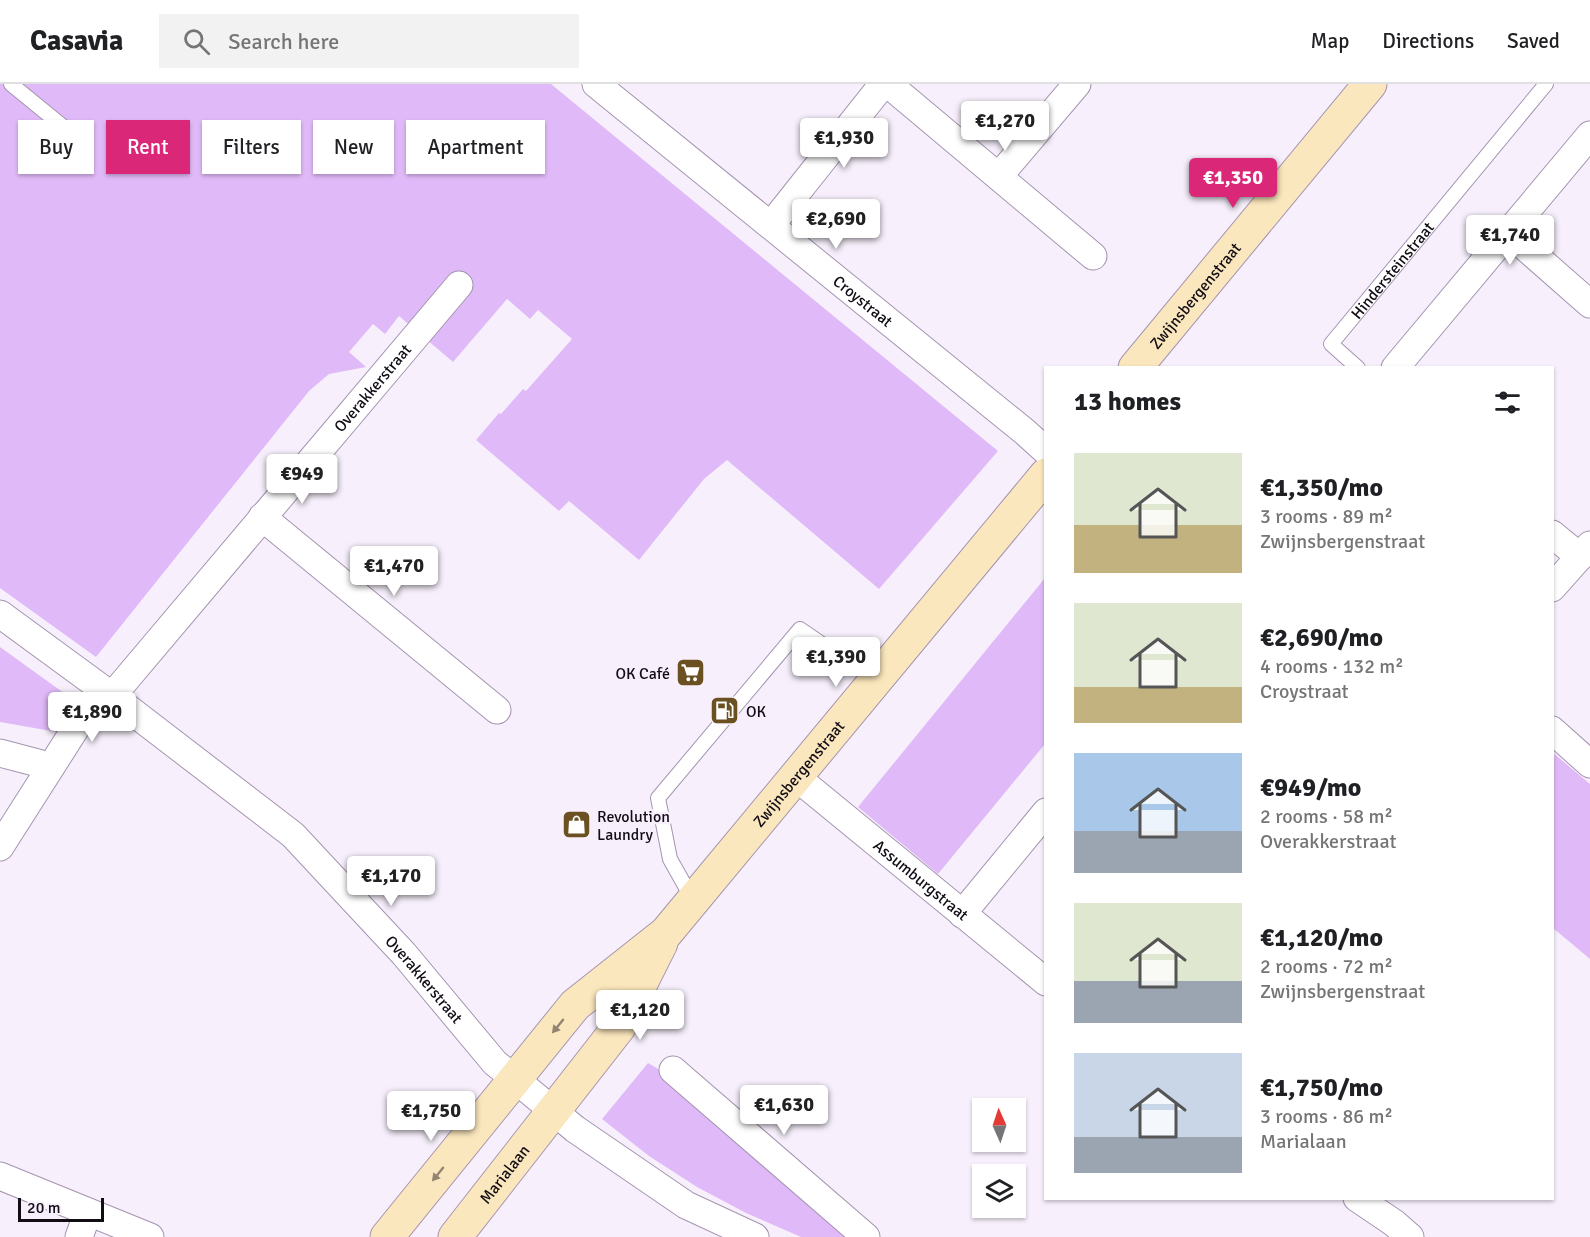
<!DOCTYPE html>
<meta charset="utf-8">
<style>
body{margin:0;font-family:Signika,sans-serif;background:#f2f2f2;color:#202124;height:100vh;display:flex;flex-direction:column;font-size:22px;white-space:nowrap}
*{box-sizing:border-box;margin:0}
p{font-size:20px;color:#757577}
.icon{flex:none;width:33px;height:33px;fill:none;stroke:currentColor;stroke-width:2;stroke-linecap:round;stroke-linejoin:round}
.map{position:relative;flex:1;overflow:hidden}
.details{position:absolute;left:1044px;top:282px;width:510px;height:834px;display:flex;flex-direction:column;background:#fff;border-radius:0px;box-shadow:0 2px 4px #0004}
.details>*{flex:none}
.hud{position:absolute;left:18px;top:36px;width:570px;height:54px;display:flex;gap:12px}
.needle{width:39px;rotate:357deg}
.tools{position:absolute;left:972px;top:1014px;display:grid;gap:12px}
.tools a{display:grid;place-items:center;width:54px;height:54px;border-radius:0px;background:#fff;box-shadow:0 2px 4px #0004;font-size:30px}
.scale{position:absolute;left:18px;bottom:15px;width:86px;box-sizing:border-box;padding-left:6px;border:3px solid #120c15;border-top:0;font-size:16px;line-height:21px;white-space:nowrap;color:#120c15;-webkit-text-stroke:4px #f7f0fc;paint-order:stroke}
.price{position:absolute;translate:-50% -51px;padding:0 14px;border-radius:6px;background:#fff;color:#222;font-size:20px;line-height:39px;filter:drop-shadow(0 2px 3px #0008)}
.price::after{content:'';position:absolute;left:50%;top:36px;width:18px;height:14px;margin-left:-9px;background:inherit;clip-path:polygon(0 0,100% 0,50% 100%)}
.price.current{background:#db2777;color:#fff}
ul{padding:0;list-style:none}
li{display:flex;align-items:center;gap:18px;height:150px;padding:0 30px}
li span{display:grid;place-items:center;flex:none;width:168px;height:120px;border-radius:0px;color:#555}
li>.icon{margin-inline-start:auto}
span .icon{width:72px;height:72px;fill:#fffc;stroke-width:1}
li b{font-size:26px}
h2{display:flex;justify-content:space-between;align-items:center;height:72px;padding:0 30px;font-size:26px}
.chip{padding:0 21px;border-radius:0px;background:#fff;box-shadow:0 2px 4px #0004;font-size:21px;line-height:54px}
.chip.current{background:#db2777;color:#fff}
header{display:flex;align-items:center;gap:36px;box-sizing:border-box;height:84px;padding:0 30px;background:#fff;border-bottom:2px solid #e0e0e0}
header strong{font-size:28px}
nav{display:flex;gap:33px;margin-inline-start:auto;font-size:21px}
.search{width:420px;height:54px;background:#f2f2f2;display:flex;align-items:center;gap:15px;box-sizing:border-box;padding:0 21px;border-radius:0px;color:#757577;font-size:22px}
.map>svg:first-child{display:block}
.green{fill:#e0baf8}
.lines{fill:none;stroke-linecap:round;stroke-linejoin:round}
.lane-casing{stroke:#a594b0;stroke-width:16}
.street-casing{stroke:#a594b0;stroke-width:29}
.secondary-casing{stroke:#a594b0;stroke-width:35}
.lane{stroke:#fff;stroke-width:14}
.street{stroke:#fff;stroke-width:27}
.secondary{stroke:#fbe7bd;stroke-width:33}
.oneway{fill:#928471}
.labels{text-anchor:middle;stroke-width:5;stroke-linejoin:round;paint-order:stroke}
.street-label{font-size:16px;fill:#120c15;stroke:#f7f0fc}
.poi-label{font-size:16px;fill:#120c15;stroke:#f7f0fc;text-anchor:start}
</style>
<header>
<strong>Casavia</strong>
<div class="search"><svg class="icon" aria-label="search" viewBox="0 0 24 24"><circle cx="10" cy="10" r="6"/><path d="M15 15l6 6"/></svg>Search here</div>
<nav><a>Map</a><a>Directions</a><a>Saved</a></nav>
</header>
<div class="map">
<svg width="1590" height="1153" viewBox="0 0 1590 1153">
<rect width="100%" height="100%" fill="#f7f0fc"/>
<path class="green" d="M 0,0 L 551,0 L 998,367 L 879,505 L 727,376 L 704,395 L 639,476 L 569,417 L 559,427 L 476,356 L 499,329 L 501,330 L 523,305 L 526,307 L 572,255 L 538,226 L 530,235 L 507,215 L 453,278 L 399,232 L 385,250 L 373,240 L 349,268 L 366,283 L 329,290 L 309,307 L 96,573 L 0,504 Z
M 1045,494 L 1045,660 L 938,790 L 858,723 Z
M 0,563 L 75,617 L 57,648 L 0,638 Z
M 1552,668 L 1590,700 L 1590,875 L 1553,844 Z
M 648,979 L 667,990 L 850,1153 L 801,1153 L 746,1129 L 697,1103 L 649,1072 L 602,1035 Z"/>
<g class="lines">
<defs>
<g id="lane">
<path d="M 11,0 L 66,45"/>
<path id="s1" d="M 1358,284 L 1331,260 L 1546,0"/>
<path d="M 693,816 L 670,775 L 658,714 L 800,545 L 838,571 L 887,580"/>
</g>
<g id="street">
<path id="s2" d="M 596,0 L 1025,348 L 1046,367"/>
<path d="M 888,0 L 1093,172"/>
<path d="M 999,92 L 1077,0"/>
<path d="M 771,141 L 883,0"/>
<path d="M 1509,149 L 1590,220"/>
<path d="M 1395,284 L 1590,51"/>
<path d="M 262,433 L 497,626"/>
<path d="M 1552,450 L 1580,473"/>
<path d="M 1552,504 L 1590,461"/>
<path id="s3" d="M 0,530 L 112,612 L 293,751 L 404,870 L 495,979 L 515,995 L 575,1045 L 686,1121 L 755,1153"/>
<path d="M 1552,646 L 1590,680"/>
<path d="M 0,669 L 38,679 L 50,683"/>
<path id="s4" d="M 796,693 L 1046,898"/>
<path id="s5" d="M 0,763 L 86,628 L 112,612 L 459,201"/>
<path d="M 962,830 L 1046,728"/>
<path d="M 673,986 L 866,1153"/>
<path d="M 0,1092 L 150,1153"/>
<path d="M 1357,1114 L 1394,1139 L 1410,1153"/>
<path d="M 79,1153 L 88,1128"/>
</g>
<g id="secondary">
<path id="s6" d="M 1135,284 L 1370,0"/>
<path id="s7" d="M 387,1153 L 575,921 L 666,849 L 1046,391"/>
<path id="s8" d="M 455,1153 L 619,943 L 661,859"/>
</g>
</defs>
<use href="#lane" class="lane-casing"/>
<use href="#street" class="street-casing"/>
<use href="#secondary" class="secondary-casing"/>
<use href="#lane" class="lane"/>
<use href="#street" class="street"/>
<use href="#secondary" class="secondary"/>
</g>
<defs><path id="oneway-solid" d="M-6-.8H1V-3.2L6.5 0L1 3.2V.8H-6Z" transform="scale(1.5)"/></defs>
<g class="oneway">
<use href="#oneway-solid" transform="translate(558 942) rotate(129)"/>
<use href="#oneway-solid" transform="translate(438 1090) rotate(129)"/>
</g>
<defs>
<symbol id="supermarket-square" viewBox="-11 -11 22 22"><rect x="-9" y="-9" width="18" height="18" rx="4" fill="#6b5122" stroke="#f7f0fc"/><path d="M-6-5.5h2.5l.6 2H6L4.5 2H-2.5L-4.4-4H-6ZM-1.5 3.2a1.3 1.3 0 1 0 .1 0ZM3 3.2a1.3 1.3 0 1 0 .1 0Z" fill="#fff"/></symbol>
<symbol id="fuel-square" viewBox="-11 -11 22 22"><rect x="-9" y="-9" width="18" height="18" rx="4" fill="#6b5122" stroke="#f7f0fc"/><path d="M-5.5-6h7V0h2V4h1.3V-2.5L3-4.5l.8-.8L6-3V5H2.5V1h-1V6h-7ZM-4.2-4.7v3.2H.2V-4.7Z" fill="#fff"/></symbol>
<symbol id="shop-square" viewBox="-11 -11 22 22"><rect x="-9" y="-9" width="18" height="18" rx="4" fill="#6b5122" stroke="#f7f0fc"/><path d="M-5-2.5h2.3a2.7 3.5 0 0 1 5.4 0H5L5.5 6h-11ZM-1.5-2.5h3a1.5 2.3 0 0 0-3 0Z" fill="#fff"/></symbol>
</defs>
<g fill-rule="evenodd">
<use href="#supermarket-square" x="674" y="572" width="33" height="33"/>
<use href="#fuel-square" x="708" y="610" width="33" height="33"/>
<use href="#shop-square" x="560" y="724" width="33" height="33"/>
</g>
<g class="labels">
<g class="street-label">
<text dy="6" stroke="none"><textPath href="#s1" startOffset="132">Hindersteinstraat</textPath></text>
<text dy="6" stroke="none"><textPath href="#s6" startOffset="94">Zwijnsbergenstraat</textPath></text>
<text dy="6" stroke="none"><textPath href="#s2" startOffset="344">Croystraat</textPath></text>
<text dy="6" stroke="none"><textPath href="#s5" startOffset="594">Overakkerstraat</textPath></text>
<text dy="6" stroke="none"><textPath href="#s7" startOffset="622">Zwijnsbergenstraat</textPath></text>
<text dy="6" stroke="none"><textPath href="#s4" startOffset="162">Assumburgstraat</textPath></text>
<text dy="6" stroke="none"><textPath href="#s3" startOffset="562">Overakkerstraat</textPath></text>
<text dy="6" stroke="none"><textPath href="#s8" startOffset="80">Marialaan</textPath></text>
</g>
<g class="poi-label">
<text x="670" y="595" text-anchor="end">OK Café</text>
<text x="746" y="633">OK</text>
<text x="597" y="738">Revolution<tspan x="597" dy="18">Laundry</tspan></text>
</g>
</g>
</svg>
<div class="tools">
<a><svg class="needle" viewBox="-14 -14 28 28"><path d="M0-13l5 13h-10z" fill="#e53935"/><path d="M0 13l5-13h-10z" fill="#757577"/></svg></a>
<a><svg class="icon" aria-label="layers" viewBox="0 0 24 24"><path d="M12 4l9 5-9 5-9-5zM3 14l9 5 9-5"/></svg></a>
</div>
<div class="scale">20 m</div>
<b class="price" style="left:1005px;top:68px">€1,270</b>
<b class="price" style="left:844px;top:85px">€1,930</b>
<b class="price current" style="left:1233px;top:125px">€1,350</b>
<b class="price" style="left:836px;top:166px">€2,690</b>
<b class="price" style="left:1510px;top:182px">€1,740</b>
<b class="price" style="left:302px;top:421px">€949</b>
<b class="price" style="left:394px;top:513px">€1,470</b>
<b class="price" style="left:836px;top:604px">€1,390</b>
<b class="price" style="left:92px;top:659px">€1,890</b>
<b class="price" style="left:391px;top:823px">€1,170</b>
<b class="price" style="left:640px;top:957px">€1,120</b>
<b class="price" style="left:784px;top:1052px">€1,630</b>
<b class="price" style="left:431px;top:1058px">€1,750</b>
<div class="hud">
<a class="chip">Buy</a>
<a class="chip current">Rent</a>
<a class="chip">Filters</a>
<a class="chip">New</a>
<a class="chip">Apartment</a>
</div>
<section class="details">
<h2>13 homes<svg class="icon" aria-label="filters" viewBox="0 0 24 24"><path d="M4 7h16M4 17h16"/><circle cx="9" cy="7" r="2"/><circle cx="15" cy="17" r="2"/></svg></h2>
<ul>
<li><span style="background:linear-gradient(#dfe7d0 60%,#c2b280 0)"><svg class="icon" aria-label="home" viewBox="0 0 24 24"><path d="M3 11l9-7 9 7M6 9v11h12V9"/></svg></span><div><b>€1,350/mo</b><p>3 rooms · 89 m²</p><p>Zwijnsbergenstraat</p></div></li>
<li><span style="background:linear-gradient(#dfe7d0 70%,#c2b280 0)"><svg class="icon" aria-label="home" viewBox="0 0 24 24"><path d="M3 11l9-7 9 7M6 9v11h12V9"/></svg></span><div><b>€2,690/mo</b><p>4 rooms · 132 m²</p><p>Croystraat</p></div></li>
<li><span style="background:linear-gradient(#a9c7e8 65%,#9aa5b1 0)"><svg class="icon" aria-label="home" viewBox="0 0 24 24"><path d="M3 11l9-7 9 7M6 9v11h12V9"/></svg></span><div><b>€949/mo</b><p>2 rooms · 58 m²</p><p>Overakkerstraat</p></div></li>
<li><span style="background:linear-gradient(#dfe7d0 65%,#9aa5b1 0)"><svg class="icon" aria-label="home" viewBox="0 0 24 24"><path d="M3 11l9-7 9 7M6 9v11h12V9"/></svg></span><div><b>€1,120/mo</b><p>2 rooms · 72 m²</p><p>Zwijnsbergenstraat</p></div></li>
<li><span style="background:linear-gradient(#c9d6e8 70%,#9aa5b1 0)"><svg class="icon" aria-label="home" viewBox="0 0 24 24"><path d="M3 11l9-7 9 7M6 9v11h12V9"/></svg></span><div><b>€1,750/mo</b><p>3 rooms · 86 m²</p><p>Marialaan</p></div></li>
</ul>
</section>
</div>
